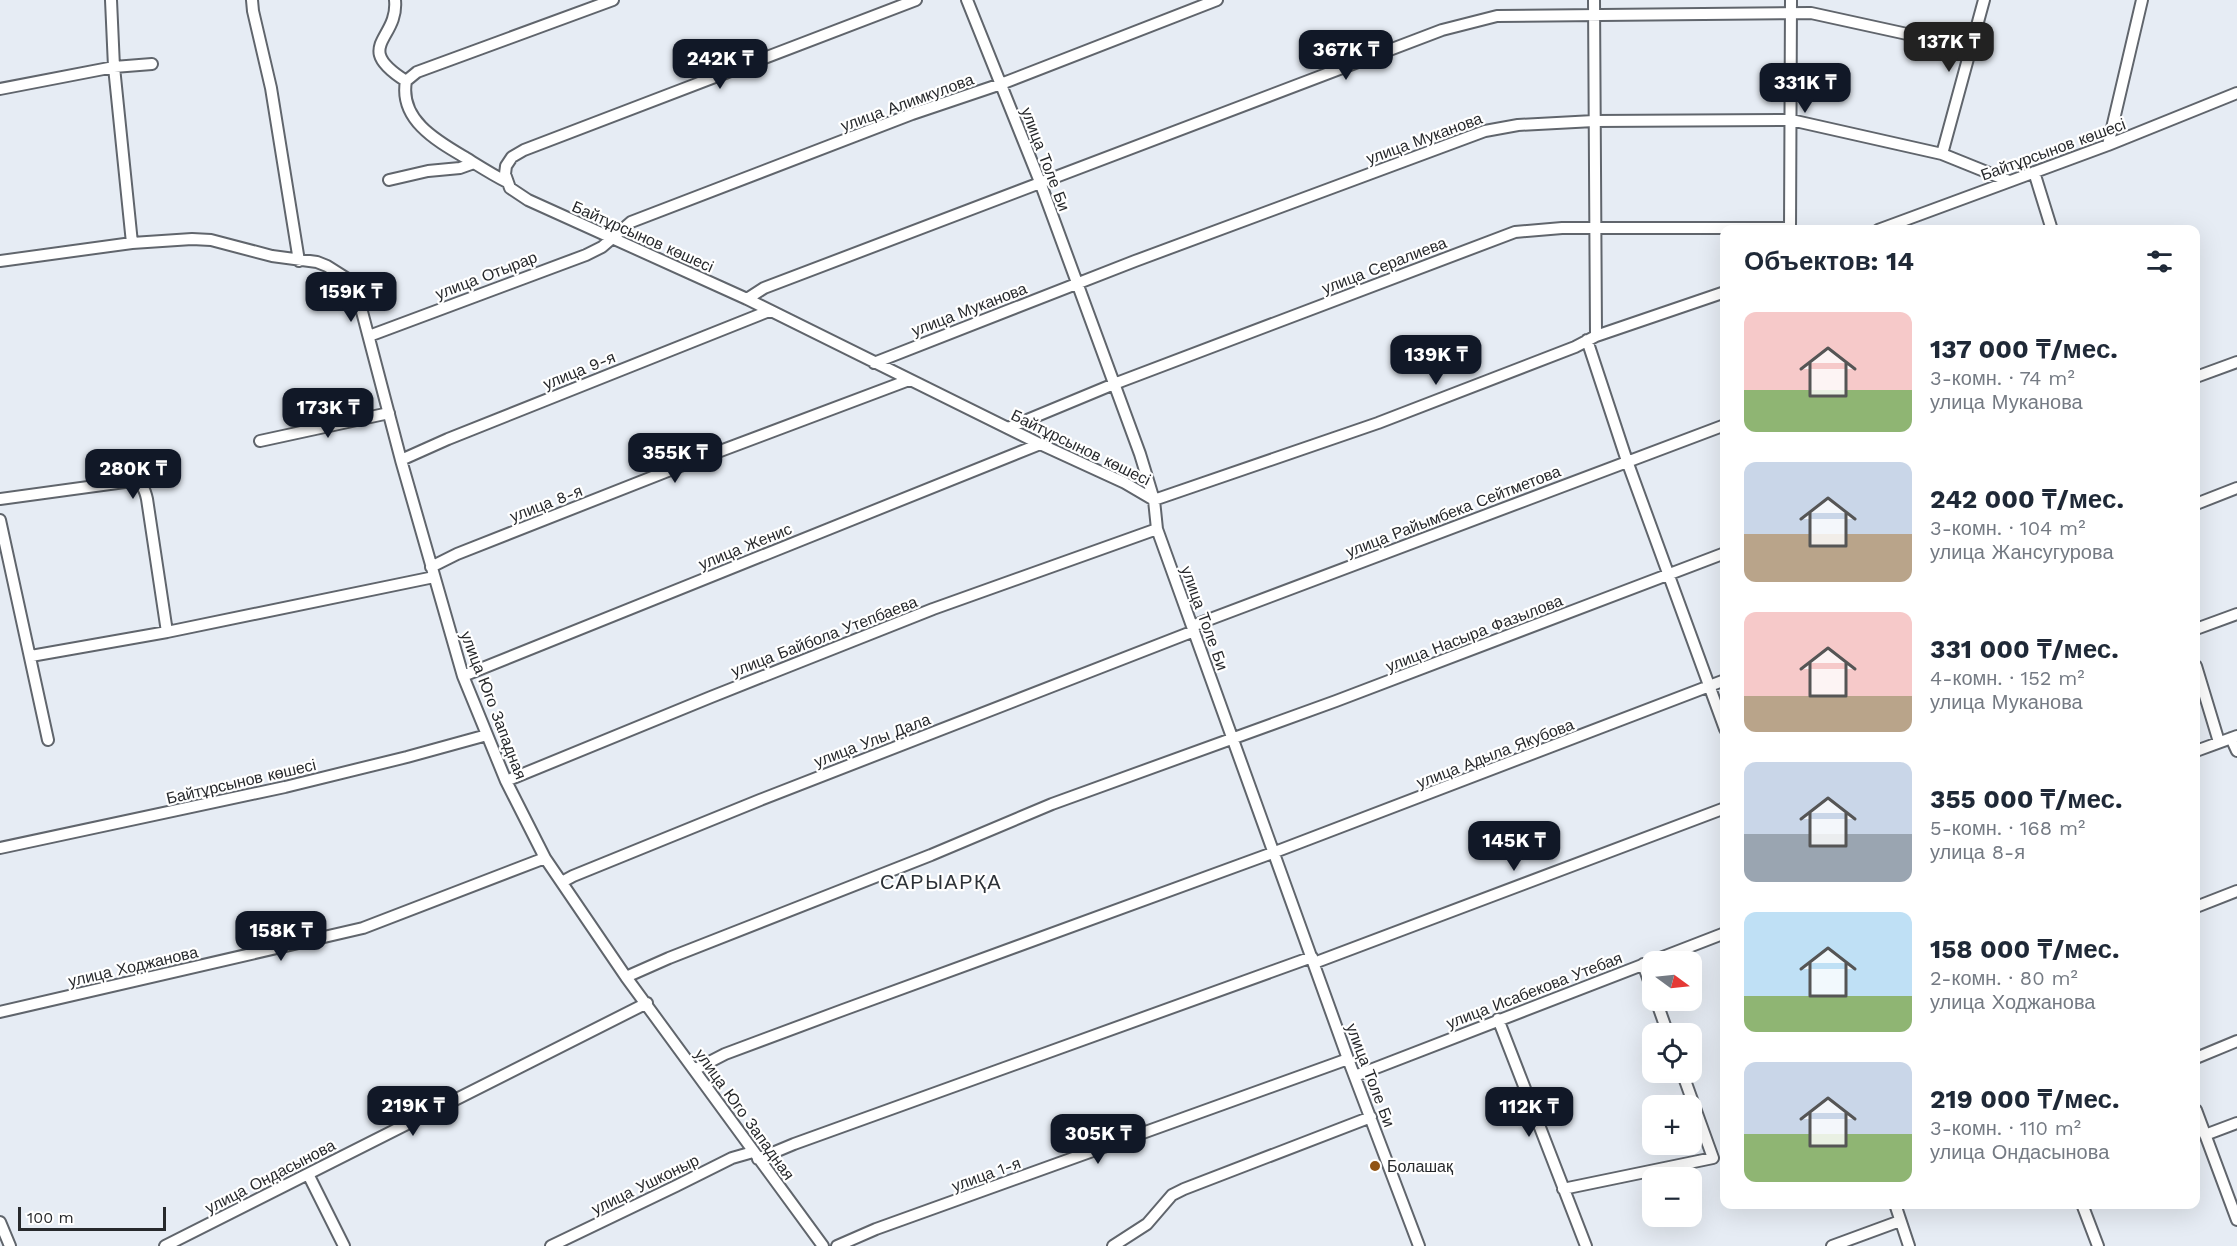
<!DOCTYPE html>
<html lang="ru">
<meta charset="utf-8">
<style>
body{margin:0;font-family:"Work Sans",sans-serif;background:#f6f6f7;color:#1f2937;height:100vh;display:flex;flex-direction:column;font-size:22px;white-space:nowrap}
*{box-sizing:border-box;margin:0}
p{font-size:20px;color:#747a83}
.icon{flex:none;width:33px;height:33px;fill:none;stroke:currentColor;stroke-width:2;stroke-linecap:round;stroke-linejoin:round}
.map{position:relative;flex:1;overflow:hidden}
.side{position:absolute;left:1720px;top:225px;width:480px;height:984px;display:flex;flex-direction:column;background:#fff;border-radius:12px;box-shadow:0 6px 24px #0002}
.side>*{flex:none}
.needle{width:39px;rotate:105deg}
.buttons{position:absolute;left:1642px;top:951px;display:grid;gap:12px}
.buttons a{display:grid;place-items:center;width:60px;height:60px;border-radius:12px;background:#fff;box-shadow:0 6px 24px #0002;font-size:30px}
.scale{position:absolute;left:18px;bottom:15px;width:148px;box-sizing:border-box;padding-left:6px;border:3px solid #27292c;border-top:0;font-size:16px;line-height:21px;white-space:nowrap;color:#27292c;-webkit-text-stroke:4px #fff;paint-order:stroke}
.price{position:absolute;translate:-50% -51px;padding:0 14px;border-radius:12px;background:#111827;color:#fff;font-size:20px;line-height:39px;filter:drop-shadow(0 2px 3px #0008)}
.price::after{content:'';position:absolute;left:50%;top:36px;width:18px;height:14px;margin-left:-9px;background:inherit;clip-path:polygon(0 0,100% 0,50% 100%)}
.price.current{background:#222;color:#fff}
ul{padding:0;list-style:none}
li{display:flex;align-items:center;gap:18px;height:150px;padding:0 24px}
li span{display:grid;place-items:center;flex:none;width:168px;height:120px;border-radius:12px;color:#555}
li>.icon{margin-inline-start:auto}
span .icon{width:72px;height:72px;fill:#fffc;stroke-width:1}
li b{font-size:26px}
h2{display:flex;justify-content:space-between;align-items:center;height:72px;padding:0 24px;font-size:26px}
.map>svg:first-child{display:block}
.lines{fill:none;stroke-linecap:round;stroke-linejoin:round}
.minor-casing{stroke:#60656c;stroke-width:14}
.minor{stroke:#fff;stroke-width:10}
.poi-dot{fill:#905415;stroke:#fff;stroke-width:2}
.labels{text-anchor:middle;stroke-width:4.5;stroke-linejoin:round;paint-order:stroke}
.street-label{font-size:16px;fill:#27292c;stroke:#fff}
.poi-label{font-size:16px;fill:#27292c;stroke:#fff;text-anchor:start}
.quarter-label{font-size:20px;letter-spacing:1.5px;fill:#2c3137;stroke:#fff}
</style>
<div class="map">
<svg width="2237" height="1246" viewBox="0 0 2237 1246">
<rect width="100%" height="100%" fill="#e6ecf4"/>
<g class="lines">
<defs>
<path id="minor" d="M 111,0 L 114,67 L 132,243
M 252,0 L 253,11 L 271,88 L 299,261
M 395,0 C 399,40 351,46 406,81
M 916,0 L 524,150 L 512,157 L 506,166 L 505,174 L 510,188 L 528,200 L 747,299 L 1040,444 L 1125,483 L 1154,500 L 1378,423 L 1575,347 L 1596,336 L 1725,292
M 967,0 L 1040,182 L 1140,454 L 1154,500 L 1157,529 L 1348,1059 L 1419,1246
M 1594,0 L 1596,336
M 0,89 L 114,67 L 152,64
M 2108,145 L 2142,0
M 1942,154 L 1984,0
M 2034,172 L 2052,230
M 389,180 L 428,171 L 460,168 L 474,163
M 507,182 C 493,175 479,166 466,158 C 437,141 399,120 406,81 L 417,72 L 613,0
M 1790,230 L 1791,0
M 1878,230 L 2108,145 L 2237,93
M 0,261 L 132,243 L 192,239 L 211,240 L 272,256 L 317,262 L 327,266 L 346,278 L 360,304 L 401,460 L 463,676 L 506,781 L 545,858 L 626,977 L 823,1246
M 747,299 L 764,288 L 1442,30 L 1497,16 L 1811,13 L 1971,48
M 369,336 L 586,255 L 602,247 L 631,222 L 912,114 L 1001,84 L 1217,0
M 1587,340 L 1627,461 L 1725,729
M 874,363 L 1135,261 L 1485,131 L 1518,125 L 1594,121 L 1791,120 L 1942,154 L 2009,181
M 2196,377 L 2237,362
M 1008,428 L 1114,384 L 1515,232 L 1562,228 L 1790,228
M 260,441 L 389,413
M 401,460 L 448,439 L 769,311
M 0,499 L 132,481 C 142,482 145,490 147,499 L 167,632
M 2196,504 L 2237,488
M 0,520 L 48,740
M 431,567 L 457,554 L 683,465 L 909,380
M 1192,626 L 1725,425
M 2196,629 L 2237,614
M 31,656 L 167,632 L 434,577
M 2196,666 L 2219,742
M 463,676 L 1040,444
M 2231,738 L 2237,751
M 2196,751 L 2237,736
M 506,781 L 711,697 L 933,609 L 1157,529
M 0,848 L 285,787 L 407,757 L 487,735
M 562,882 L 573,876 L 760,800 L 1194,631
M 2196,907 L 2237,891
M 1314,963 L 1725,808
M 1643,964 L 1653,992
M 626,977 L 669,958 L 931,855 L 1052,804 L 1336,701 L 1725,553
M 1656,1000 L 1668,1034
M 0,1012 L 363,928 L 545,858
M 1498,1019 L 1586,1246
M 2196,1058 L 2237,1041
M 694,1070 L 725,1054 L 843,1010 L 1275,852 L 1725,680
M 1355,1076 L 1725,933
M 2196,1110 L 2237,1220
M 2205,1135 L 2237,1123
M 758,1159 L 794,1144 L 1312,957
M 308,1174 L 344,1246
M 1563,1189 L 1713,1158 L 1682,1072
M 1895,1204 L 1909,1246
M 2082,1204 L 2098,1246
M 0,1222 L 10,1246
M 165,1246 L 647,1003
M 551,1246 L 676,1186 L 732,1158 L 753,1152
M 837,1246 L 876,1229 L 1348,1059
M 1113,1246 L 1147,1224 L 1172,1195 L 1184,1189 L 1371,1117
M 1832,1246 L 1900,1221"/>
</defs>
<use href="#minor" class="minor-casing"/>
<use href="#minor" class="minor"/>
</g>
<circle class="poi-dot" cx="1375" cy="1166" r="6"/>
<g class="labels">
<g class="street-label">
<text transform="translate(907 102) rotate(-20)" y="6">улица Алимкулова</text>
<text transform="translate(1424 138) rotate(-20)" y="6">улица Муканова</text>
<text transform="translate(2053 149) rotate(-20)" y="6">Байтұрсынов көшесі</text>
<text transform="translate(1046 159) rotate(69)" y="6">улица Толе Би</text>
<text transform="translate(643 236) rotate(24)" y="6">Байтұрсынов көшесі</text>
<text transform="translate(1384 265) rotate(-21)" y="6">улица Сералиева</text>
<text transform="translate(486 275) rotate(-21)" y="6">улица Отырар</text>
<text transform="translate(969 309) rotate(-21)" y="6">улица Муканова</text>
<text transform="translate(579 370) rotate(-22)" y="6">улица 9-я</text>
<text transform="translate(1081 447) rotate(26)" y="6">Байтұрсынов көшесі</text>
<text transform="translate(546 503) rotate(-21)" y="6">улица 8-я</text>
<text transform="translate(1453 511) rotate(-21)" y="6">улица Райымбека Сейтметова</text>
<text transform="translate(745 546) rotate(-22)" y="6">улица Женис</text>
<text transform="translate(1205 618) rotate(70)" y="6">улица Толе Би</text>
<text transform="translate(1474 633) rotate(-21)" y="6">улица Насыра Фазылова</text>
<text transform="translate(824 636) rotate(-21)" y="6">улица Байбола Утепбаева</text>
<text transform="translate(494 705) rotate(69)" y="6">улица Юго Западная</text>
<text transform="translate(872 740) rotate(-21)" y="6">улица Улы Дала</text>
<text transform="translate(1495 753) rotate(-21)" y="6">улица Адыла Якубова</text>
<text transform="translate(241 781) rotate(-13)" y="6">Байтұрсынов көшесі</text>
<text transform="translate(133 966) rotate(-13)" y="6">улица Ходжанова</text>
<text transform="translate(1534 990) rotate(-21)" y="6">улица Исабекова Утебая</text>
<text transform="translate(1371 1075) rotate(69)" y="6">улица Толе Би</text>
<text transform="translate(745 1114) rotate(54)" y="6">улица Юго Западная</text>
<text transform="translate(986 1174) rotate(-20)" y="6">улица 1-я</text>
<text transform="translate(270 1176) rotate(-27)" y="6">улица Ондасынова</text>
<text transform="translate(645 1184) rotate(-26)" y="6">улица Ушконыр</text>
</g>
<g class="poi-label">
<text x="1387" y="1172">Болашақ</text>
</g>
<g class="quarter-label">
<text x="941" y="889">САРЫАРҚА</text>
</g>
</g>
</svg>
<div class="buttons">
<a><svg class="needle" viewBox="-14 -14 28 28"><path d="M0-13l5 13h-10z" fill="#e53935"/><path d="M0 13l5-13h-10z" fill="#747a83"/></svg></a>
<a><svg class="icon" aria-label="locate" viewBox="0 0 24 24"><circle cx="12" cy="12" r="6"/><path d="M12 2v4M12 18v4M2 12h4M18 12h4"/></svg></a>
<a>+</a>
<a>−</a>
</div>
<div class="scale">100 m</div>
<b class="price current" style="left:1949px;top:73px">137K ₸</b>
<b class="price" style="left:1346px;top:81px">367K ₸</b>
<b class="price" style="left:720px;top:90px">242K ₸</b>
<b class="price" style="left:1805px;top:114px">331K ₸</b>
<b class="price" style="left:351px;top:323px">159K ₸</b>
<b class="price" style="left:1436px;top:386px">139K ₸</b>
<b class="price" style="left:328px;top:439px">173K ₸</b>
<b class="price" style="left:675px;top:484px">355K ₸</b>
<b class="price" style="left:133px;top:500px">280K ₸</b>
<b class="price" style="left:1514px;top:872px">145K ₸</b>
<b class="price" style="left:281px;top:962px">158K ₸</b>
<b class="price" style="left:413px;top:1137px">219K ₸</b>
<b class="price" style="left:1529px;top:1138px">112K ₸</b>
<b class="price" style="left:1098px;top:1165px">305K ₸</b>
<section class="side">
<h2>Объектов: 14<svg class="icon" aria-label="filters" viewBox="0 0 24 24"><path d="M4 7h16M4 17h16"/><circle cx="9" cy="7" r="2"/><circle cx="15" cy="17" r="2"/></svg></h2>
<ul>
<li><span style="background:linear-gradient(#f6c9c9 65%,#8fb573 0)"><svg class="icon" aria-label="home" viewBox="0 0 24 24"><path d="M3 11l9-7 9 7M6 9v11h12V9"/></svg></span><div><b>137 000 ₸/мес.</b><p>3-комн. · 74 m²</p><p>улица Муканова</p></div></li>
<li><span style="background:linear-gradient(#c9d6e8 60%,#b9a48a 0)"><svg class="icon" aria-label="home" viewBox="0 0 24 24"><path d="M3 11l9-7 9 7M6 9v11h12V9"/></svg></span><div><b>242 000 ₸/мес.</b><p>3-комн. · 104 m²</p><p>улица Жансугурова</p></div></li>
<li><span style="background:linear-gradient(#f6c9c9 70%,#b9a48a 0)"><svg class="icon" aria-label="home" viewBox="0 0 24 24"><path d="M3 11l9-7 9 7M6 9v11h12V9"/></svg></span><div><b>331 000 ₸/мес.</b><p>4-комн. · 152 m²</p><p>улица Муканова</p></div></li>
<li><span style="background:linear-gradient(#c9d6e8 60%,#9aa5b1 0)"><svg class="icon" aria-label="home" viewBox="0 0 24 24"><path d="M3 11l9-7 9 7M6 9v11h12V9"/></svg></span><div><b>355 000 ₸/мес.</b><p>5-комн. · 168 m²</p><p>улица 8-я</p></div></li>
<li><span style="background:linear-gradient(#bfe0f5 70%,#8fb573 0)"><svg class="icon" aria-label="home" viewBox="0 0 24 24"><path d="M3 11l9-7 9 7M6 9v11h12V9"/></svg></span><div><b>158 000 ₸/мес.</b><p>2-комн. · 80 m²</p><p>улица Ходжанова</p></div></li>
<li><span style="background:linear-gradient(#c9d6e8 60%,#8fb573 0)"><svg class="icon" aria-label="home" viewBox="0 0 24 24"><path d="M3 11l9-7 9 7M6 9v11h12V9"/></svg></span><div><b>219 000 ₸/мес.</b><p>3-комн. · 110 m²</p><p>улица Ондасынова</p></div></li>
</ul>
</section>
</div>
